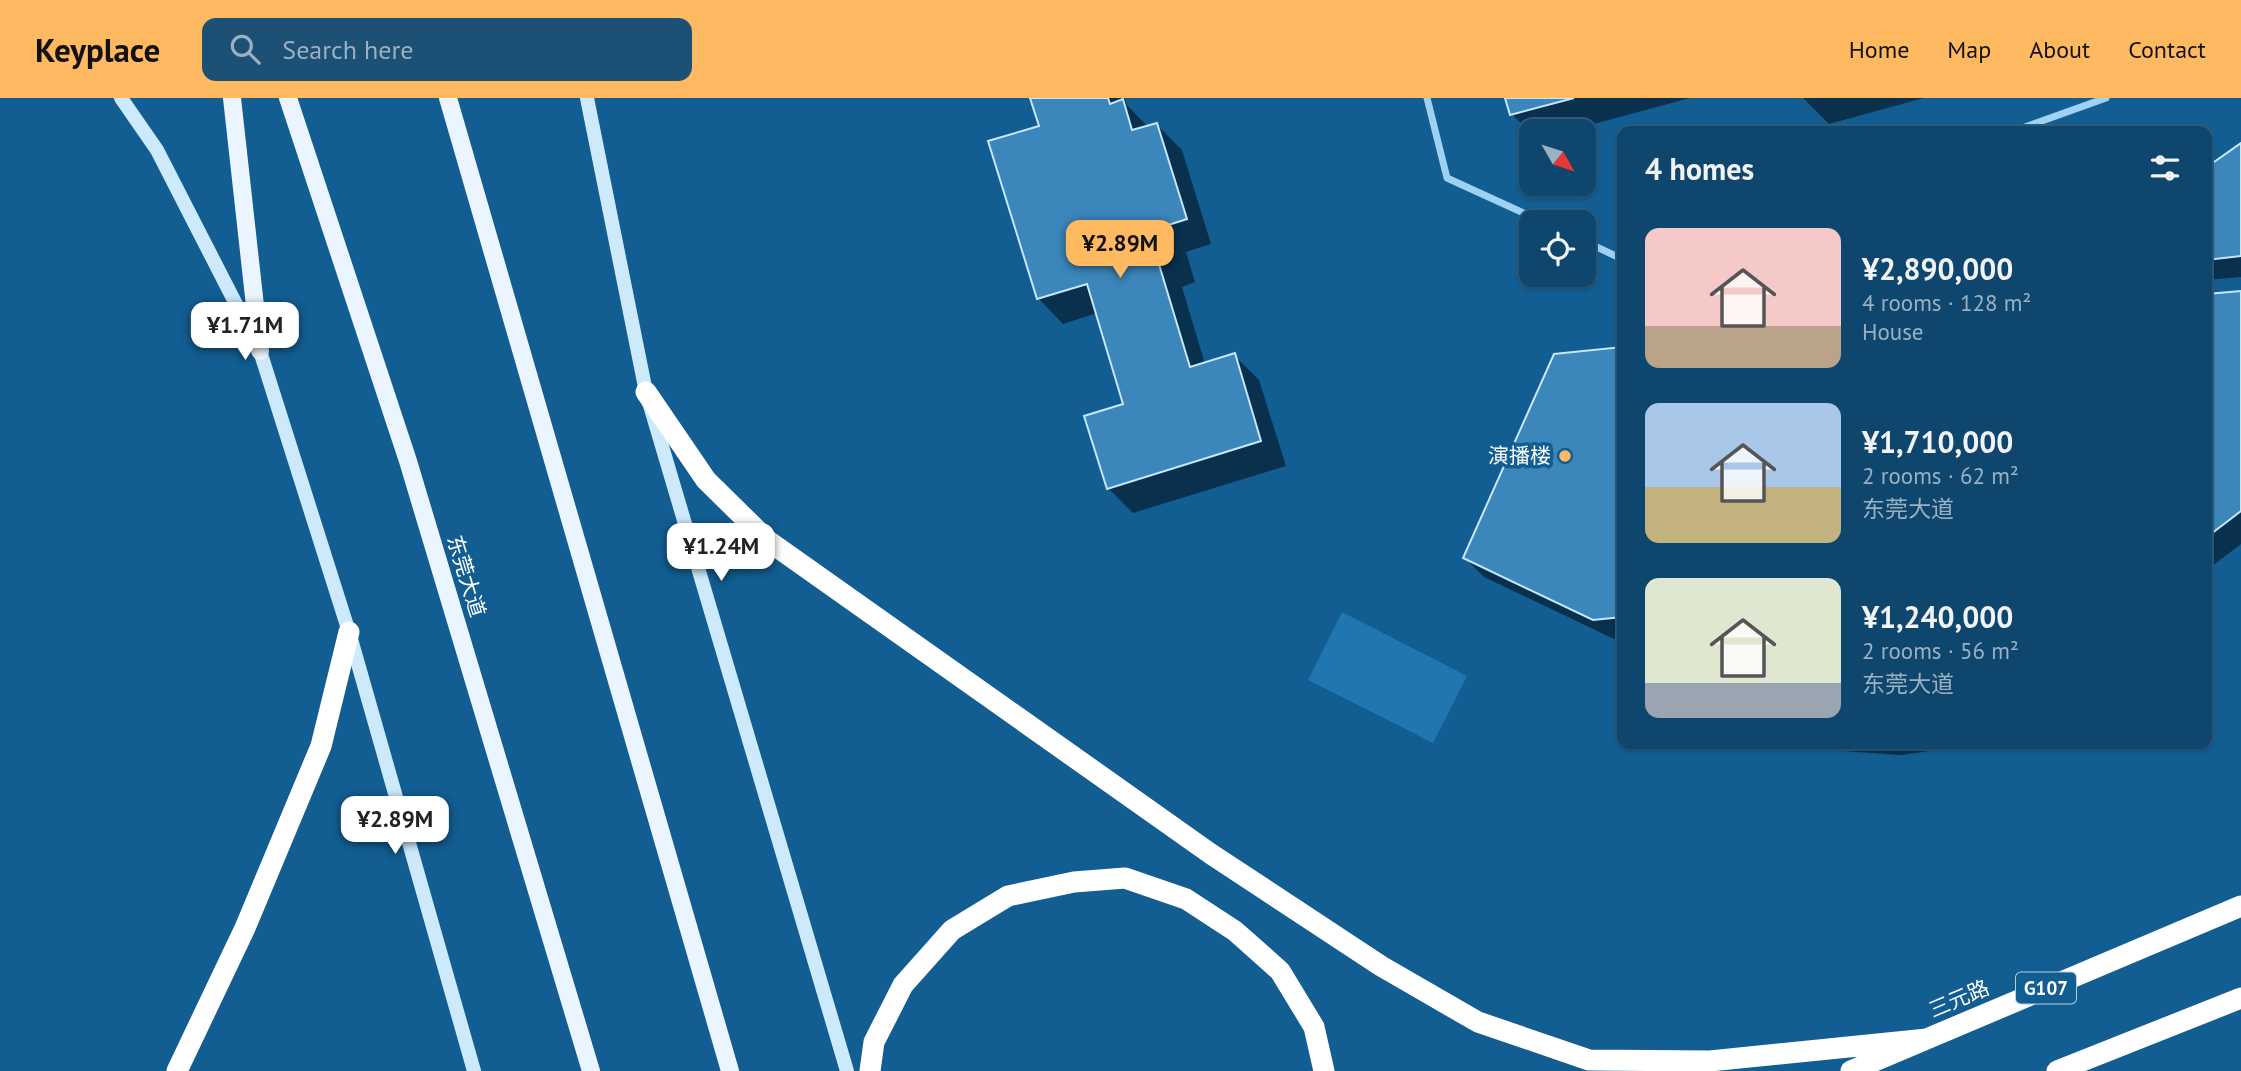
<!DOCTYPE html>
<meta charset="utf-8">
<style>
body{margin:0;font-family:"PT Sans","Noto Sans SC",sans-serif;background:#1c5075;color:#f1f3f6;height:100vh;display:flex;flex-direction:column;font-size:26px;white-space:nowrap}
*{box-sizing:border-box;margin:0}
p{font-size:23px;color:#9bb1c2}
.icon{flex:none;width:38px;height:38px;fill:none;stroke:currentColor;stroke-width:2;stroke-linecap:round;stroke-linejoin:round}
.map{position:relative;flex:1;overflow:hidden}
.sheet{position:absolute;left:1617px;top:28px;width:595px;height:623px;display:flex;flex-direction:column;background:#0e466d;border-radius:14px;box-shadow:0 2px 5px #0004,0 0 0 2px #2e5e80}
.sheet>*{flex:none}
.needle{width:46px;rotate:129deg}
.buttons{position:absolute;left:1519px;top:21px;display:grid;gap:14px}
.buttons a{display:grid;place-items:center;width:77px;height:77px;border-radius:14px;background:#0e466d;box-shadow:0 2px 5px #0004,0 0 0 2px #2e5e80;font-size:35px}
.price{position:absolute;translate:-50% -60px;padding:0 16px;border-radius:14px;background:#fff;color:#222;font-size:23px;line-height:46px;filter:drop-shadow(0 2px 4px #0008)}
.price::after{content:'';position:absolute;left:50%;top:42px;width:21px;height:16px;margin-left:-10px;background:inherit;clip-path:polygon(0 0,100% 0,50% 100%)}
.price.on{background:#ffb960;color:#111}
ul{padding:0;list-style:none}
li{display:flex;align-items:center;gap:21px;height:175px;padding:0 28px}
li span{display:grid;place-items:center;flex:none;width:196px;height:140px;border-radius:14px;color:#555}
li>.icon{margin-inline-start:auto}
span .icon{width:84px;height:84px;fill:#fffc;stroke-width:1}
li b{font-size:30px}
h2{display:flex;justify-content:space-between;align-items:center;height:84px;padding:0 28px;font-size:30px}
header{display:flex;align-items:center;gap:42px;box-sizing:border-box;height:98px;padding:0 35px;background:#ffb960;color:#111}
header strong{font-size:33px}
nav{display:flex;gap:38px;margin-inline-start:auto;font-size:24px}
.search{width:490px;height:63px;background:#1c5075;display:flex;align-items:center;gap:18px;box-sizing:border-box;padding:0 24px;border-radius:14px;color:#9bb1c2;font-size:26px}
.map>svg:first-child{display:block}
.green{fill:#2176af}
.shadow{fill:#0007}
.building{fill:#3b86ba;stroke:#c6e7fd;stroke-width:2}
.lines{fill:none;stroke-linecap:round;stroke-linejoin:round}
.street{stroke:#9fd1f2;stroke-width:7}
.secondary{stroke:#cde9fc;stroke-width:14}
.primary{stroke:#eaf5ff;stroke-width:18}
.highway{stroke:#fff;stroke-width:21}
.poi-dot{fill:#ffb960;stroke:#125d91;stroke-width:2.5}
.labels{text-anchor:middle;stroke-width:7;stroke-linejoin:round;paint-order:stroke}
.shield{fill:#125d91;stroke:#b8cede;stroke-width:2}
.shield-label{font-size:19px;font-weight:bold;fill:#fff}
.poi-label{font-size:21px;fill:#fff;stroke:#125d91;text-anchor:end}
.street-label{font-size:21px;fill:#fff;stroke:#125d91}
</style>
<header>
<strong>Keyplace</strong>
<div class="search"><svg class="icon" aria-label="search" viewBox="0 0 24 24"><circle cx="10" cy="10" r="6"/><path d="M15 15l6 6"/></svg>Search here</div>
<nav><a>Home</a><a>Map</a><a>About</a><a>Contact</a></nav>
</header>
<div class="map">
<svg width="2241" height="973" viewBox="0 0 2241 973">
<rect width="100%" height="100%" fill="#125d91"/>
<path class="green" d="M 1342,514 L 1467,578 L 1433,645 L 1308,582 Z"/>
<path class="shadow" d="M 1032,0 L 1125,0 L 1127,7 L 1148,29 L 1157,27 L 1182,52 L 1211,146 L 1186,154 L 1195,184 L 1182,189 L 1205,266 L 1234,257 L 1259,282 L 1286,368 L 1133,415 L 1108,390 L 1125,307 L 1097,215 L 1063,226 L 1038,200 L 1041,29 Z
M 1507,0 L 1690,0 L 1568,33 L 1531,33 L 1531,36 L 1512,16 Z
M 1803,0 L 1924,0 L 1829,26 Z
M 2241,47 L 2241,179 L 2207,182 L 2207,71 Z
M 2241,195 L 2241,446 L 2207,472 L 2207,198 Z
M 1622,251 L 1622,540 L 1614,541 L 1484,479 L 1465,460 L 1555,257 Z
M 1818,646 L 1957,646 L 1929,653 L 1901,657 L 1844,653 Z"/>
<path class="building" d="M 1030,0 L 1108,0 L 1110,6 L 1123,1 L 1132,32 L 1157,25 L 1187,121 L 1162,129 L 1171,159 L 1158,163 L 1190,269 L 1235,255 L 1261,343 L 1107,391 L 1084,318 L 1123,306 L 1087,186 L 1037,201 L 988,43 L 1039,28 Z
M 1505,0 L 1574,0 L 1510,17 Z
M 2241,45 L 2241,158 L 2207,162 L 2207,69 Z
M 2241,193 L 2241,413 L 2207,439 L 2207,196 Z
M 1622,249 L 1622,519 L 1593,522 L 1463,460 L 1554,256 Z"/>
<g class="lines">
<path class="street" d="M 1427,0 L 1447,80 L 1543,124
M 2014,33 L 2106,0
M 1584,143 L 1622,161"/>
<path class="secondary" d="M 121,0 L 157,52 L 260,253 L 349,534 L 474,973
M 587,0 L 646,294 L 847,973"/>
<path class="primary" d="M 232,0 L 260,253
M 288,0 L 408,363 L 591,973
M 448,0 L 730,973"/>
<path class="highway" d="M 646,294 L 706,382 L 767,442 L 1211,756 L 1381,868 L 1478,924 L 1589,962 L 1710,963 L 1927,941
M 177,973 L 245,830 L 321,648 L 349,534
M 870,973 L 874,944 L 903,887 L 952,832 L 1008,798 L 1074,784 L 1125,780 L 1186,801 L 1235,833 L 1280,873 L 1314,929 L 1324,973
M 1851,973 L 2241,808
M 2057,973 L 2241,900"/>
</g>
<circle class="poi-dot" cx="1565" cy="358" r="7"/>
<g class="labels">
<rect class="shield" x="2016" y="874.5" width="60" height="31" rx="5"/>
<g class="shield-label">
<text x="2046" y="897">G107</text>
</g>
<g class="poi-label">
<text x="1551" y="365">演播楼</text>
</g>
<g class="street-label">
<text transform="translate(466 478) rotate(73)" y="7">东莞大道</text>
<text transform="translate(1959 901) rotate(-23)" y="7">三元路</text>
</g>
</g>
</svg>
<div class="buttons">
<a><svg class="needle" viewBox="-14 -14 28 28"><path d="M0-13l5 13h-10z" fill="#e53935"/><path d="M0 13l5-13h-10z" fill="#9bb1c2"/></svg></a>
<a><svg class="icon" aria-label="locate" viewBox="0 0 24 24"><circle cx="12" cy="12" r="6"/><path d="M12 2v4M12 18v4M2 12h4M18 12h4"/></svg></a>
</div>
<b class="price on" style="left:1120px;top:182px">¥2.89M</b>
<b class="price" style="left:245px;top:264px">¥1.71M</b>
<b class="price" style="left:721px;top:485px">¥1.24M</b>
<b class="price" style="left:395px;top:758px">¥2.89M</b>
<section class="sheet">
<h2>4 homes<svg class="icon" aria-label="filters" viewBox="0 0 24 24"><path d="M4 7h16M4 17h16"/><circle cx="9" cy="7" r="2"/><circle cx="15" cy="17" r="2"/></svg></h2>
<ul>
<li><span style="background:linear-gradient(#f6c9c9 70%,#b9a48a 0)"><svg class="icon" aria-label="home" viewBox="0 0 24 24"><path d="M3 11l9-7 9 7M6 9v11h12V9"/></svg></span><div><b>¥2,890,000</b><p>4 rooms · 128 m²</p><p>House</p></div></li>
<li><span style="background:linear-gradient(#a9c7e8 60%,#c2b280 0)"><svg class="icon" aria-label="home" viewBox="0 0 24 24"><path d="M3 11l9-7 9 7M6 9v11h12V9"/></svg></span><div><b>¥1,710,000</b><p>2 rooms · 62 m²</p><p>东莞大道</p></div></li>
<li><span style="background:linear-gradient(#dfe7d0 75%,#9aa5b1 0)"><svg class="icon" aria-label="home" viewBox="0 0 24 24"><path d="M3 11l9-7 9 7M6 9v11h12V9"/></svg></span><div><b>¥1,240,000</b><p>2 rooms · 56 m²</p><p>东莞大道</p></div></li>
</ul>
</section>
</div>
